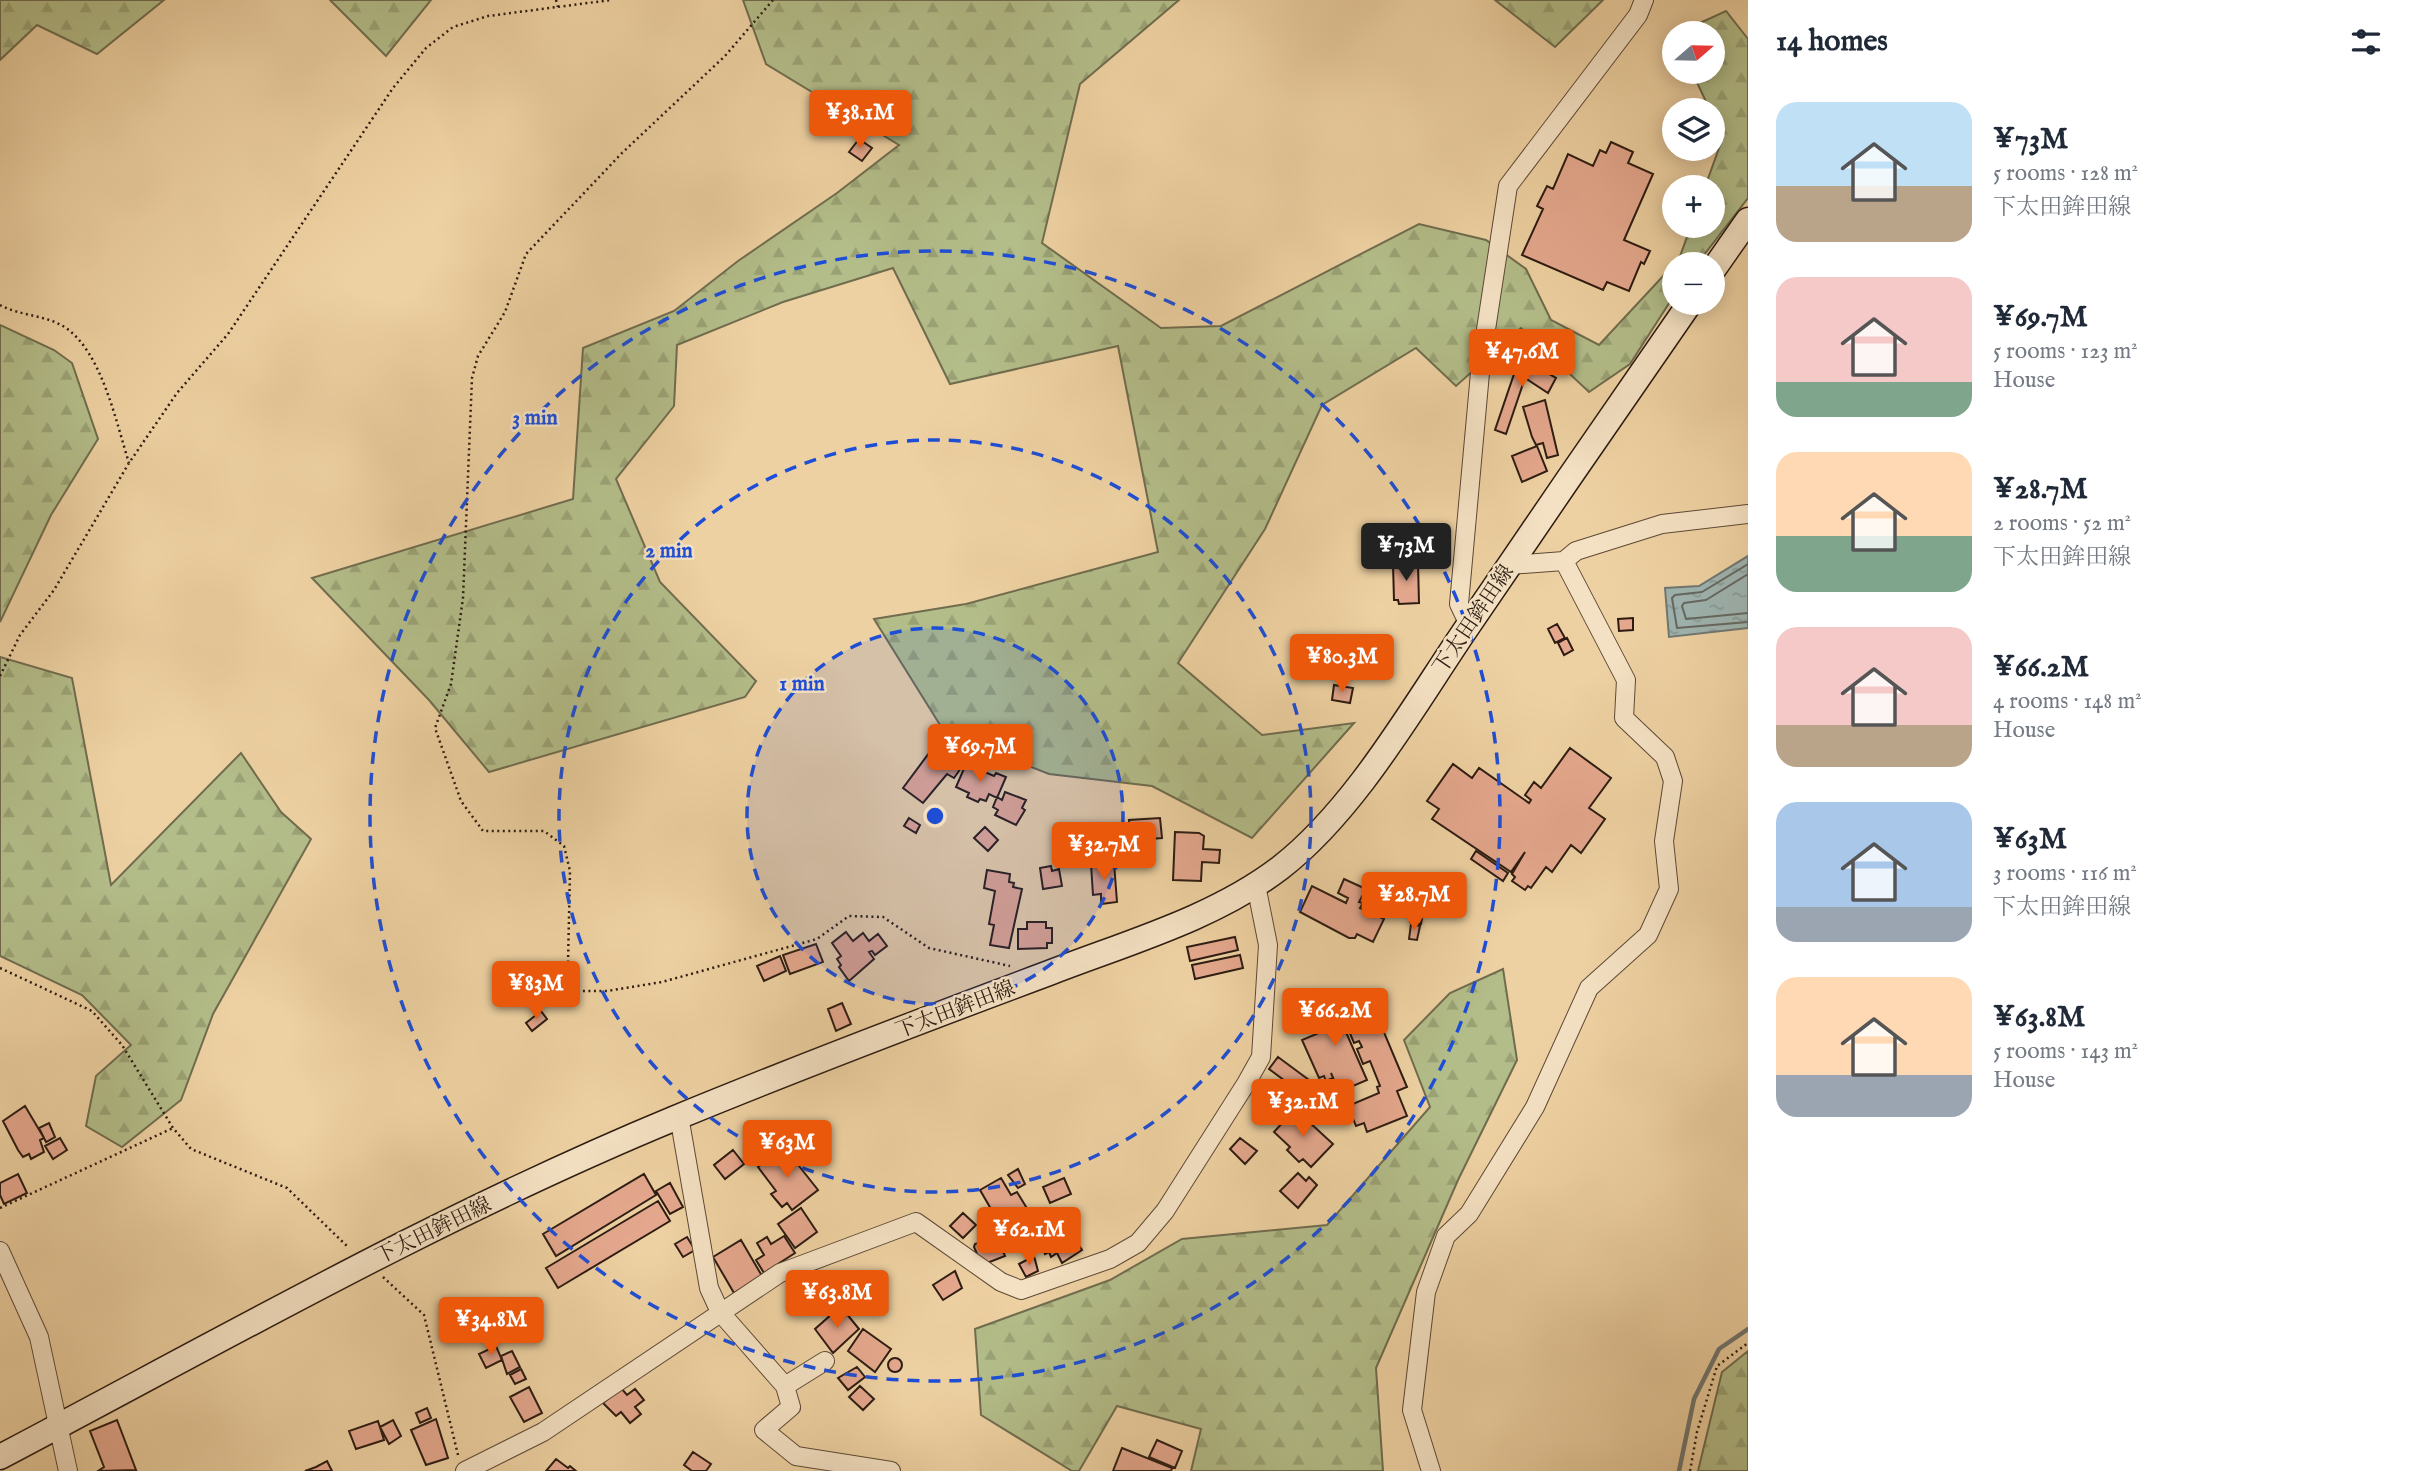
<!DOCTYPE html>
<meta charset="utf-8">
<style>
body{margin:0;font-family:"IM FELL English","Noto Serif JP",serif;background:#f2f2f3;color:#1f2937;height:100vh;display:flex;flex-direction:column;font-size:26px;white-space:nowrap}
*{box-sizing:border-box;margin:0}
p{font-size:23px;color:#747a83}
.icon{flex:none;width:38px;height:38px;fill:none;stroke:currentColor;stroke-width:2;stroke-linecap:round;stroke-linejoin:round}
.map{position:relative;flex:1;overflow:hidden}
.sheet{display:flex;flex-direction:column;background:#fff;width:665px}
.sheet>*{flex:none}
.needle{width:46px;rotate:70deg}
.buttons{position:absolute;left:1662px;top:21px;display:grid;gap:14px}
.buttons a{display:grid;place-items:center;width:63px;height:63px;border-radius:50%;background:#fff;box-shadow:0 4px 18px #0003;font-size:35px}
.price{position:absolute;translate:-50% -60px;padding:0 16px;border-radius:7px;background:#ea580c;color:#fff;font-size:23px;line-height:46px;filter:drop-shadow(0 2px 4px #0008)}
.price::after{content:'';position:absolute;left:50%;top:42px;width:21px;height:16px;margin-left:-10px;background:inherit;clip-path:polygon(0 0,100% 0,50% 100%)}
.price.on{background:#222;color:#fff}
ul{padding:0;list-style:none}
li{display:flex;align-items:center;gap:21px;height:175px;padding:0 28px}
li span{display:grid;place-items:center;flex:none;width:196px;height:140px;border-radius:21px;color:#555}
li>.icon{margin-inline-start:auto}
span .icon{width:84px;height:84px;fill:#fffc;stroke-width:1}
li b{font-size:30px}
h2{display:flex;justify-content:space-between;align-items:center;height:84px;padding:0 28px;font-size:30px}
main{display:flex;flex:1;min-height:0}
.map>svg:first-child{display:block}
.forest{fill:url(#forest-firs);stroke:#706c4e;stroke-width:2}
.water{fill:url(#water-ripples);stroke:#717771;stroke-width:2}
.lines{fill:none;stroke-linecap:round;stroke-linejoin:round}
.shore{stroke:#666861;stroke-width:2}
.stream{stroke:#717771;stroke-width:4.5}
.building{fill:#e5a88e;stroke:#2d1c12;stroke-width:2}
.street-casing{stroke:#5d4936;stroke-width:20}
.secondary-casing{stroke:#2d1c12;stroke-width:27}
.path{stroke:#2d1c12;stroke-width:2.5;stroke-dasharray:2 3.5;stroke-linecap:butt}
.street{stroke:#f4e1c3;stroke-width:18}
.secondary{stroke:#f4e1c3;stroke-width:24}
.ring{fill:none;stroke:#1d4ed8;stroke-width:3.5;stroke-dasharray:12 9}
.labels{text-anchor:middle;stroke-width:5;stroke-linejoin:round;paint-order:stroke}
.street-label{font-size:21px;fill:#2d1c12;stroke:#f4e1c3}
.centre{fill:#1d4ed8;stroke:#f4e1c3;stroke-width:3.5}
.ring-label{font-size:21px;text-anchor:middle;font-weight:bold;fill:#1d4ed8;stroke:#f4e1c3;stroke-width:5;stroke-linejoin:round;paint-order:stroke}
</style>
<main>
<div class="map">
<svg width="1748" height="1471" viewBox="0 0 1748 1471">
<defs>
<pattern id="forest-firs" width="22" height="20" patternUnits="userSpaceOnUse" patternTransform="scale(1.75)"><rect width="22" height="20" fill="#b3bd89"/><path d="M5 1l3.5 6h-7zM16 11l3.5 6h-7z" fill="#9aa275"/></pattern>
<pattern id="water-ripples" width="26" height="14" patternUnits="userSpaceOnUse" patternTransform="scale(1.75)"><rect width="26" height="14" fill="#9eb4b0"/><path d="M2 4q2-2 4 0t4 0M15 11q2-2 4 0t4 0" fill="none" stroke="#889a96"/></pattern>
</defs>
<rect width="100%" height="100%" fill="#eed1a2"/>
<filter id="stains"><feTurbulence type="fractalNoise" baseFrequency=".00286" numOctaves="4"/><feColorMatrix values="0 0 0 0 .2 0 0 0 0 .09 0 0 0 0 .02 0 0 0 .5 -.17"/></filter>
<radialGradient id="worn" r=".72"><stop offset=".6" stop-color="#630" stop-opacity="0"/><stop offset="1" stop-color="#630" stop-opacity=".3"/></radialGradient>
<path class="forest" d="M 0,0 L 164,0 L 97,54 L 37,25 L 0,60 Z
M 330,0 L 431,0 L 386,56 Z
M 743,0 L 1179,0 L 1080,84 L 1042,243 L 1161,328 L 1221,326 L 1419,224 L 1486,240 L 1526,269 L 1551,320 L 1599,345 L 1679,259 L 1691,226 L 1713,226 L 1713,187 L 1705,187 L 1723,137 L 1713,110 L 1710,110 L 1692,72 L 1713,72 L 1713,33 L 1678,33 L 1726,11 L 1748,39 L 1748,198 L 1697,264 L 1675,264 L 1675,294 L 1630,364 L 1589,392 L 1521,328 L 1456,386 L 1416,348 L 1322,405 L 1265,529 L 1178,663 L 1262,735 L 1354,723 L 1252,838 L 1152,786 L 1049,774 L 945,733 L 874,619 L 966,604 L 1158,552 L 1118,346 L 950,384 L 893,268 L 783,302 L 677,345 L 674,406 L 616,479 L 660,582 L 756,681 L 745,697 L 489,772 L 429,700 L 312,578 L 573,499 L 583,348 L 674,311 L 738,261 L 837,193 L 899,145 L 766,64 Z
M 1495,0 L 1603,0 L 1555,47 Z
M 0,325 L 54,350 L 72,363 L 98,439 L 51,515 L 0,622 Z
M 0,657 L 72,678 L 111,885 L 241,753 L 281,812 L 311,839 L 213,1014 L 181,1100 L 122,1147 L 86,1126 L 96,1076 L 131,1045 L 82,995 L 0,956 Z
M 1503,969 L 1517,1060 L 1458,1180 L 1376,1368 L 1383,1471 L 1191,1471 L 1201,1429 L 1117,1406 L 1079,1471 L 1072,1471 L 981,1415 L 975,1329 L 1110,1280 L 1182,1239 L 1327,1225 L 1430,1107 L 1404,1040 L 1450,993 Z
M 1748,1351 L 1748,1471 L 1698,1471 L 1722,1372 Z"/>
<path class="water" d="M 1748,556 L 1748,628 L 1669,637 L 1665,588 L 1699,586 Z"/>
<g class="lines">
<path class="shore" d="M 1748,564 L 1702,592 L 1675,595 L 1672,598 L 1677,628 L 1748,622
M 1748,574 L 1706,600 L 1684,603 L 1682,606 L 1686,619 L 1748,613"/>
<path class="stream" d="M 1679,1471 L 1694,1399 L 1719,1349 L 1748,1329"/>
</g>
<path class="building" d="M 859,139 L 872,148 L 862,161 L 849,152 Z
M 1611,142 L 1633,152 L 1628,163 L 1653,174 L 1624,240 L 1650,251 L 1644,264 L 1641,262 L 1629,291 L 1607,282 L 1603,290 L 1522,255 L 1543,209 L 1537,206 L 1547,186 L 1553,189 L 1568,154 L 1593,166 L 1600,150 L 1606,153 Z
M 1516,355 L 1556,378 L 1548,393 L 1525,378 L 1506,434 L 1495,430 L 1515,371 L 1510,369 Z
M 1545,400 L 1558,455 L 1547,458 L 1543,443 L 1536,445 L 1532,437 L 1523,407 Z
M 1537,446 L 1547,471 L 1522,482 L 1512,456 Z
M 1418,563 L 1419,603 L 1399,604 L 1398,600 L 1394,600 L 1393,564 Z
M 1633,618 L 1633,630 L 1619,631 L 1618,619 Z
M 1557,624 L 1565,638 L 1555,643 L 1548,629 Z
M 1567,638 L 1573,650 L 1564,655 L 1558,643 Z
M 1334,685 L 1353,688 L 1350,703 L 1332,700 Z
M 935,745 L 963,765 L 954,778 L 947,774 L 923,803 L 903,788 Z
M 1570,748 L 1611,778 L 1589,808 L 1605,819 L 1581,853 L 1571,845 L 1552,872 L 1546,867 L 1531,888 L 1528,886 L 1525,890 L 1512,881 L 1515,877 L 1512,874 L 1525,852 L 1511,872 L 1432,819 L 1439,809 L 1427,801 L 1453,764 L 1472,778 L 1479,768 L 1529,803 L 1531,800 L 1525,795 L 1534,782 L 1541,788 Z
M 966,764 L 994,776 L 996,773 L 1006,777 L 997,798 L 989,794 L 986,801 L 980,799 L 978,802 L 967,797 L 969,793 L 956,787 Z
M 1005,792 L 1026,800 L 1022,808 L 1025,810 L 1016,825 L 995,815 L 998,810 L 993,807 L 997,797 L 1002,800 Z
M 909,818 L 920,825 L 916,833 L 904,826 Z
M 1160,818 L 1162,838 L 1137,840 L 1137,833 L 1130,833 L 1129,820 Z
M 985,827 L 998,840 L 988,851 L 974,838 Z
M 1175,832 L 1199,833 L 1204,836 L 1203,849 L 1220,850 L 1219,863 L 1202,862 L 1201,881 L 1173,880 Z
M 1117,841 L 1119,860 L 1102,862 L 1100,842 Z
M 1476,851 L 1508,873 L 1503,881 L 1471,859 Z
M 1114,863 L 1117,902 L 1101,904 L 1101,894 L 1093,895 L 1091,864 Z
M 1051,866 L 1052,871 L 1059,869 L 1062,886 L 1043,889 L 1040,868 Z
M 987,870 L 1010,874 L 1009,882 L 1014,883 L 1013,887 L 1022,889 L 1009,948 L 990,945 L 994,925 L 989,924 L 995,891 L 984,888 Z
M 1344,879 L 1366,889 L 1359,902 L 1363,903 L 1360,908 L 1384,919 L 1373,942 L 1357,934 L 1355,938 L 1349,938 L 1300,912 L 1312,886 L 1346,903 L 1348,898 L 1338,893 Z
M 1412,907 L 1424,908 L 1421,924 L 1410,922 Z
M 1027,922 L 1046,922 L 1046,928 L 1052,928 L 1052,943 L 1047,943 L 1047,948 L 1018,949 L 1018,929 L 1027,929 Z
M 1411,924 L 1420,926 L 1417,940 L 1409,939 Z
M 846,932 L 853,941 L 863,933 L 869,941 L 878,934 L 887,946 L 875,955 L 872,951 L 869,952 L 874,959 L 849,981 L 839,967 L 841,965 L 837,959 L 841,956 L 832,943 Z
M 1235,937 L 1238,950 L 1190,961 L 1187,947 Z
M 816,944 L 823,962 L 790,974 L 783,955 Z
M 1240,955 L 1243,968 L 1195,979 L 1192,965 Z
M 780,956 L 786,971 L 764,981 L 757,966 Z
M 1386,992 L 1387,1000 L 1377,1001 L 1379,1010 L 1364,1013 L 1363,996 Z
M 1324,999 L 1326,1005 L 1340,999 L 1344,1010 L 1349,1007 L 1353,1015 L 1347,1018 L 1351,1027 L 1345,1030 L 1367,1080 L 1339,1092 L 1331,1073 L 1333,1078 L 1326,1081 L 1324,1076 L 1319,1078 L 1302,1040 L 1326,1030 L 1315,1003 Z
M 842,1003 L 851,1024 L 836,1031 L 828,1009 Z
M 541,1011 L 547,1019 L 532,1031 L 526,1023 Z
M 1375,1011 L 1407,1087 L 1397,1091 L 1407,1116 L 1367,1132 L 1364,1123 L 1356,1126 L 1348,1106 L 1379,1093 L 1377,1087 L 1380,1086 L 1370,1061 L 1363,1064 L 1357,1049 L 1362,1047 L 1359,1041 L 1354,1043 L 1349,1031 L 1357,1028 L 1353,1020 Z
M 1278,1057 L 1309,1080 L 1300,1092 L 1269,1069 Z
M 25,1106 L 44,1138 L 40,1140 L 44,1152 L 31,1159 L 29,1154 L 23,1157 L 18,1150 L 3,1121 Z
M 1295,1109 L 1333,1144 L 1311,1167 L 1303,1159 L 1299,1162 L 1287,1150 L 1290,1147 L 1274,1132 Z
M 49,1123 L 55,1137 L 46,1142 L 39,1128 Z
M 60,1138 L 67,1150 L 53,1159 L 45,1146 Z
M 1240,1138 L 1257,1151 L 1245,1164 L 1230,1149 Z
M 784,1147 L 818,1190 L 792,1210 L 787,1203 L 782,1207 L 771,1194 L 776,1191 L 758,1167 Z
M 733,1150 L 744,1164 L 725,1179 L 714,1165 Z
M 1018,1169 L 1025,1184 L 1018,1188 L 1008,1175 Z
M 1298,1173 L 1306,1181 L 1309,1177 L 1317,1185 L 1298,1208 L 1280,1191 Z
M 18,1174 L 27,1193 L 4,1204 L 0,1195 L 0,1183 Z
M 644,1174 L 656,1195 L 556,1256 L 543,1234 Z
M 1001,1178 L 1011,1195 L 1017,1192 L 1028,1210 L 999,1223 L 988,1210 L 991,1209 L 980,1190 Z
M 1064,1178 L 1071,1194 L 1050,1203 L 1043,1187 Z
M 670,1183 L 683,1207 L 670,1214 L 656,1191 Z
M 658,1201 L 670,1221 L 558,1288 L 546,1268 Z
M 801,1208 L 817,1232 L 795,1248 L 778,1224 Z
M 1056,1209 L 1082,1250 L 1062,1263 L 1057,1253 L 1051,1257 L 1049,1252 L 1045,1254 L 1033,1221 Z
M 963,1213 L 976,1225 L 963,1238 L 950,1226 Z
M 784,1236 L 795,1253 L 764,1273 L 756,1260 L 764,1255 L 757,1243 L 767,1237 L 771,1244 Z
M 998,1236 L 1003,1237 L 1007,1247 L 1002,1249 L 1005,1256 L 982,1265 L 974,1247 L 975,1244 Z
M 687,1237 L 695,1250 L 683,1257 L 675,1244 Z
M 741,1240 L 762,1276 L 734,1293 L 713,1257 Z
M 1034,1256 L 1038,1271 L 1026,1277 L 1019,1264 Z
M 813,1266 L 834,1301 L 813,1314 L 793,1278 Z
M 955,1271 L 962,1288 L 943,1300 L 933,1285 Z
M 835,1306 L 841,1317 L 846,1313 L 859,1329 L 833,1353 L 815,1329 L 833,1313 L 831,1310 Z
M 863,1329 L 891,1349 L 875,1372 L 848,1351 Z
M 496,1346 L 502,1360 L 486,1368 L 479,1354 Z
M 512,1351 L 520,1367 L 507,1374 L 501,1356 Z
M888 1365a7 7 0 1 1 14 0a7 7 0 1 1-14 0Z
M 857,1367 L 865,1377 L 848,1390 L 838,1378 Z
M 521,1369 L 526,1379 L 515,1384 L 510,1375 Z
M 860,1386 L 874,1399 L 863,1410 L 849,1397 Z
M 529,1387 L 542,1413 L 524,1422 L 510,1397 Z
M 621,1388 L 627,1395 L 635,1389 L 644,1400 L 635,1407 L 641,1414 L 630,1423 L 621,1412 L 616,1416 L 603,1403 Z
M 427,1408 L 431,1418 L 420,1423 L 416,1413 Z
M 436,1419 L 448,1458 L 426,1465 L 411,1430 Z
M 117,1420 L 136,1470 L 98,1471 L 104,1467 L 90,1431 Z
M 393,1420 L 401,1436 L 389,1444 L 380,1427 Z
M 378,1421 L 384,1440 L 356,1449 L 349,1431 Z
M 1157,1440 L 1182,1451 L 1175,1468 L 1149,1457 Z
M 1122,1448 L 1172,1468 L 1171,1471 L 1113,1471 Z
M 693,1452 L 711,1464 L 706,1471 L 692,1471 L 684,1465 Z
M 556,1459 L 568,1468 L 570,1466 L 576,1471 L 546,1471 Z
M 327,1461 L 332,1471 L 305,1471 L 316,1467 Z"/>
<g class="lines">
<defs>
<path id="street" d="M 1510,565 L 1564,561 L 1576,551 L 1662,524 L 1748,514
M 1469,625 L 1459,604 L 1481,362 L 1508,186 L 1638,15 L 1644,0
M 679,1116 L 709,1288 L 720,1312 L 785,1386 L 791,1407 L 764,1430 L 796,1456 L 891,1471
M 0,1251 L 39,1337 L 68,1471
M 785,1386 L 825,1361
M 465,1471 L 543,1432 L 780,1273 L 916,1222 L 1001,1282 L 1021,1290 L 1110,1259 L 1138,1243 L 1165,1211 L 1247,1082 L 1261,1057 L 1268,945 L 1256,885
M 1431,1471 L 1412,1410 L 1426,1292 L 1446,1236 L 1469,1214 L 1535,1107 L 1589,988 L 1648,935 L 1669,889 L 1664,841 L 1673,781 L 1665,757 L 1624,718 L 1626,680 L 1564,561"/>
<path id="secondary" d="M 1713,270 L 1748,220
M 0,1457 C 222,1340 441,1215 673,1119 C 797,1068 923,1020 1049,973 C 1126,943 1213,919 1280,868 C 1356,809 1414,705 1468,626 C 1541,518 1616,410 1690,303"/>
</defs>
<use href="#street" class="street-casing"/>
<use href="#secondary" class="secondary-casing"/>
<path class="path" d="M 556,0 L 558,7
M 773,0 L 725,56 L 622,153 L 526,254 L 505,312 L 478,356 L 472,378 L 463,598 L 451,684 L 435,728 L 461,801 L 483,831 L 544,831 L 564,846 L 570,871 L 568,963 L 576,991 L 607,991 L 662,982 L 817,939 L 849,916 L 883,917 L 929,948 L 1010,966
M 0,305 C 20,316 47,315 66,328 C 102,353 116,422 129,463
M 0,676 L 20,635 L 54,590 L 129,463 L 177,393 L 228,334 L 393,88 L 426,48 L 453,27 L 488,16 L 611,0
M 0,968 L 92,1011 L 122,1045 L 173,1128 L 191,1149 L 287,1188 L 349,1248
M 0,1208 L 173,1128
M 383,1277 L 424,1315 L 458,1455
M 1690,1471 L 1697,1432 L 1717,1366 L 1748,1343"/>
<use href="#street" class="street"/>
<use href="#secondary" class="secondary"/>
</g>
<circle cx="935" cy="816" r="188" fill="#1d4ed8" fill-opacity=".12"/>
<g class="ring">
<circle cx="935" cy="816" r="188"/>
<circle cx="935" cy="816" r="376"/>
<circle cx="935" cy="816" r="565"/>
</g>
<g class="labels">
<g class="street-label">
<text transform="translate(1473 619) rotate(-56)" y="7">下太田鉾田線</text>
<text transform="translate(955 1009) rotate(-21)" y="7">下太田鉾田線</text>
<text transform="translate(433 1230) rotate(-26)" y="7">下太田鉾田線</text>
</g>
</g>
<circle cx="935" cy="816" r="10" class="centre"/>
<g class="ring-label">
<text x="535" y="424">3 min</text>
<text x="669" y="557">2 min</text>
<text x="802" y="690">1 min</text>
</g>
<rect width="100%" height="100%" filter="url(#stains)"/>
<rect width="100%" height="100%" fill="url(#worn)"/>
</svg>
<div class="buttons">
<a><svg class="needle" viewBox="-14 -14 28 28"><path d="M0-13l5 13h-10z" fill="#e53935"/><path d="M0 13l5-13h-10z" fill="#747a83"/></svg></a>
<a><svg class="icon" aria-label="layers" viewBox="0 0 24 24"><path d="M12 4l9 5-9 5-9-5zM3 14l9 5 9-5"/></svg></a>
<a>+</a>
<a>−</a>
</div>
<b class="price" style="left:860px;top:150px">¥38.1M</b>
<b class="price" style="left:1522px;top:389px">¥47.6M</b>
<b class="price on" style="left:1406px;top:583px">¥73M</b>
<b class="price" style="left:1342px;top:694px">¥80.3M</b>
<b class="price" style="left:980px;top:784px">¥69.7M</b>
<b class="price" style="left:1104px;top:882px">¥32.7M</b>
<b class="price" style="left:1414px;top:932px">¥28.7M</b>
<b class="price" style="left:536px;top:1021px">¥83M</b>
<b class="price" style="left:1335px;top:1048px">¥66.2M</b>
<b class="price" style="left:1303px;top:1139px">¥32.1M</b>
<b class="price" style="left:787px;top:1180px">¥63M</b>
<b class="price" style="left:1029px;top:1267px">¥62.1M</b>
<b class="price" style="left:837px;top:1330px">¥63.8M</b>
<b class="price" style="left:491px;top:1357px">¥34.8M</b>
</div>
<section class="sheet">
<h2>14 homes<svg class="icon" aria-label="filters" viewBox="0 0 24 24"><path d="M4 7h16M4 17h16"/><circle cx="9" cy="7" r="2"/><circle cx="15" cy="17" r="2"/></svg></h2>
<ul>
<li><span style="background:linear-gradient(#bfe0f5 60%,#b9a48a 0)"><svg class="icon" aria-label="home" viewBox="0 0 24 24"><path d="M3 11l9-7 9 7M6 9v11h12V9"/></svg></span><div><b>¥73M</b><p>5 rooms · 128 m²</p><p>下太田鉾田線</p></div></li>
<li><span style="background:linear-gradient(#f6c9c9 75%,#7fa58c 0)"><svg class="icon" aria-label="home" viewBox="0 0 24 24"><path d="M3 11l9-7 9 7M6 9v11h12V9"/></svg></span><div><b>¥69.7M</b><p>5 rooms · 123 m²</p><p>House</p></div></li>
<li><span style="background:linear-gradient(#ffd9b3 60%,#7fa58c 0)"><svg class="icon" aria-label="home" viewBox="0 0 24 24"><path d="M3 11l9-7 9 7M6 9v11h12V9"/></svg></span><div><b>¥28.7M</b><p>2 rooms · 52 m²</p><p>下太田鉾田線</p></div></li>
<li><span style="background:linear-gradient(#f6c9c9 70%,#b9a48a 0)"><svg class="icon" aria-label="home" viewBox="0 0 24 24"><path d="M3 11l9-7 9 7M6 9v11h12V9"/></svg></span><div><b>¥66.2M</b><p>4 rooms · 148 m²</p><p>House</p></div></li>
<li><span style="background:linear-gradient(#a9c7e8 75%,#9aa5b1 0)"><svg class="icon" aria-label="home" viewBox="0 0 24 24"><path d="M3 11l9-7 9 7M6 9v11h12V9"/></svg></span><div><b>¥63M</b><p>3 rooms · 116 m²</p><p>下太田鉾田線</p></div></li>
<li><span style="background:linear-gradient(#ffd9b3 70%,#9aa5b1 0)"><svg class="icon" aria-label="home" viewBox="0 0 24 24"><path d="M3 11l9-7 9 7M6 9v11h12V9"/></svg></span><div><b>¥63.8M</b><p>5 rooms · 143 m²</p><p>House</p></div></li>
</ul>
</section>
</main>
